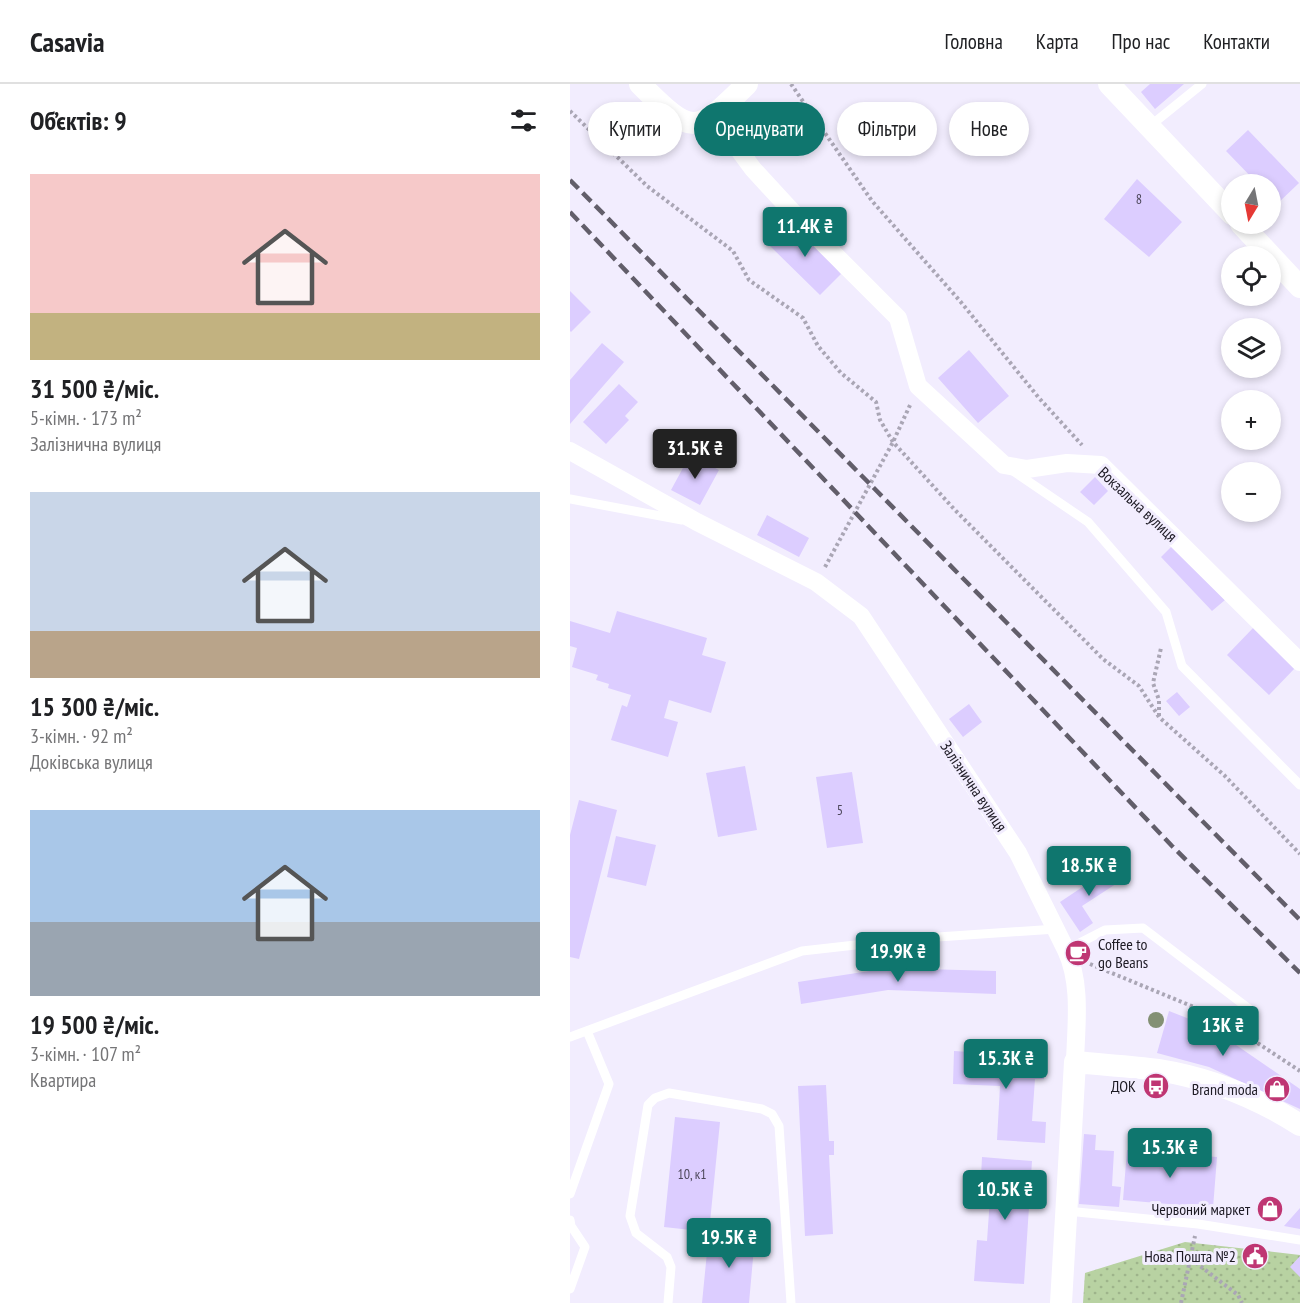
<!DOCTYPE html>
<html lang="uk">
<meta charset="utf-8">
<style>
body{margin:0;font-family:"PT Sans Narrow",sans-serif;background:#f2f2f2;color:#202124;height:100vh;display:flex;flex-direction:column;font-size:22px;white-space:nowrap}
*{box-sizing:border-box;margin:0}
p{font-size:20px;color:#757577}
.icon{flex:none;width:33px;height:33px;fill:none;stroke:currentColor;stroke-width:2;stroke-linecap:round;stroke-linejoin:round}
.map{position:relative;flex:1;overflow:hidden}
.panel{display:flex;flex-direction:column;background:#fff;width:570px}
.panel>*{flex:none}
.top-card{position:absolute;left:18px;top:18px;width:570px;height:54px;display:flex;gap:12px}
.needle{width:39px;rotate:190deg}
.controls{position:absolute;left:651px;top:90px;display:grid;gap:12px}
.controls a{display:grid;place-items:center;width:60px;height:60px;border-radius:50%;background:#fff;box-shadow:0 3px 9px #0003;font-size:30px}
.price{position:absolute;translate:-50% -51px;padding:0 14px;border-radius:6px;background:#0f766e;color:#fff;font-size:20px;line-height:39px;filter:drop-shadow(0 2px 3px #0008)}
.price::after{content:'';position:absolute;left:50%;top:36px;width:18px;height:14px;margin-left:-9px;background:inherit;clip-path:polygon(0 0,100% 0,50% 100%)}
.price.current{background:#222;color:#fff}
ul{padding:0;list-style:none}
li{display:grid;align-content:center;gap:12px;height:318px;padding:0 30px}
li span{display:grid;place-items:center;height:186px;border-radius:0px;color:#555}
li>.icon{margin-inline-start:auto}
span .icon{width:108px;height:108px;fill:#fffc;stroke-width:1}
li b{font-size:26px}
h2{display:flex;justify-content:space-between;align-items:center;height:72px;padding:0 30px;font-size:26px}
.pill{padding:0 21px;border-radius:27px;background:#fff;box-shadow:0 3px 9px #0003;font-size:21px;line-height:54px}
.pill.current{background:#0f766e;color:#fff}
header{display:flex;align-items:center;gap:36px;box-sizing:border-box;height:84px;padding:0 30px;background:#fff;border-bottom:2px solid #e0e0e0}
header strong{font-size:28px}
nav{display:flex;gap:33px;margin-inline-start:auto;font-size:21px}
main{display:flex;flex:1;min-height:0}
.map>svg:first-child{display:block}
.park{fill:url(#park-dots)}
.building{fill:#dccdff}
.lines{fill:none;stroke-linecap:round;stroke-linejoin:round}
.path{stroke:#aaa6b5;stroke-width:4;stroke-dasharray:3 3;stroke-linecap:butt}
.service{stroke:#fff;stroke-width:9}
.minor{stroke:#fff;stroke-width:18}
.tertiary{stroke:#fff;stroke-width:22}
.rail{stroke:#625e6a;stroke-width:4.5;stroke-dasharray:12 6;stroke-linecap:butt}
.tree{fill:#839074}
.labels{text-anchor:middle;stroke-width:6;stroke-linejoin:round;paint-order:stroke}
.number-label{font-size:14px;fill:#4d475b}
.street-label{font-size:16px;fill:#1d1a24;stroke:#f2edfe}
.poi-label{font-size:16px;fill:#1d1a24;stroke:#f2edfe;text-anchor:end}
</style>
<header>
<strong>Casavia</strong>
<nav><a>Головна</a><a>Карта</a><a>Про нас</a><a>Контакти</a></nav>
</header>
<main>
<section class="panel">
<h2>Об’єктів: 9<svg class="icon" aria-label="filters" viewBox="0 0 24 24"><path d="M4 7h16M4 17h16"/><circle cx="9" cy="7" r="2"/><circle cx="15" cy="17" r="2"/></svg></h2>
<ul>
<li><span style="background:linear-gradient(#f6c9c9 75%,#c2b280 0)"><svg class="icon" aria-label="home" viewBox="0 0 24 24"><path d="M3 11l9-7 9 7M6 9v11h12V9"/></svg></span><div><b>31 500 ₴/міс.</b><p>5-кімн. · 173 m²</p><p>Залізнична вулиця</p></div></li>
<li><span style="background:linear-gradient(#c9d6e8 75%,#b9a48a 0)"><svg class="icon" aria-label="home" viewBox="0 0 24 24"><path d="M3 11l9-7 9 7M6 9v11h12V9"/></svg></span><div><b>15 300 ₴/міс.</b><p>3-кімн. · 92 m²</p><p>Доківська вулиця</p></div></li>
<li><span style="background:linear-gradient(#a9c7e8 60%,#9aa5b1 0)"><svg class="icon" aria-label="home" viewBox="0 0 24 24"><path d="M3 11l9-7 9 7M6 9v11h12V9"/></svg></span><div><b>19 500 ₴/міс.</b><p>3-кімн. · 107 m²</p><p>Квартира</p></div></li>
</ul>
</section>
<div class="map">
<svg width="730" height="1219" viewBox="0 0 730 1219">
<defs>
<pattern id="park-dots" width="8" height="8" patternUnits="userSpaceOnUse" patternTransform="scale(1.5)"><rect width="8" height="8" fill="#b8d2a2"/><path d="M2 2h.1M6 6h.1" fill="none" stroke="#9eb48b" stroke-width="1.8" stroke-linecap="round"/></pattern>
</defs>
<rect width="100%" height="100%" fill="#f2edfe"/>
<path class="park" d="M 615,1158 L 730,1171 L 730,1219 L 513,1219 L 515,1189 Z"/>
<path class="building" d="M 580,0 L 614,0 L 585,25 L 571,8 Z
M 678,46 L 729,99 L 707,120 L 700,113 L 700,100 L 688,100 L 656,67 Z
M 567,95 L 612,138 L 579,173 L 534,135 Z
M 223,137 L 271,190 L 250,211 L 199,161 Z
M 0,207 L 21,228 L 1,248 L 0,247 Z
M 32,259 L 54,278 L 0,340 L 0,296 Z
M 399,266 L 439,312 L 408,339 L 368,294 Z
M 49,300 L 68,318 L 55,332 L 59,336 L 36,360 L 13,338 Z
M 120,371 L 149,386 L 130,421 L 101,406 Z
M 525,393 L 538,407 L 524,421 L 510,408 Z
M 197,431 L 239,454 L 229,473 L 187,451 Z
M 603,461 L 655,516 L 642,527 L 591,473 Z
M 47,527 L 137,554 L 132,571 L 156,578 L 141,629 L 99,616 L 94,634 L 108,638 L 98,673 L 41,656 L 52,621 L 57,623 L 61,611 L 38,604 L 39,600 L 26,596 L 28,591 L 2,583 L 7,564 L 0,562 L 0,537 L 40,549 Z
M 684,543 L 726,583 L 699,611 L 657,571 Z
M 607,608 L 620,623 L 609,632 L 596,617 Z
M 399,620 L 412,638 L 393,653 L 379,635 Z
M 175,682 L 187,746 L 148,753 L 136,689 Z
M 282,688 L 293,759 L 257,764 L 246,693 Z
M 9,716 L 47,726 L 9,875 L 0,873 L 0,751 Z
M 46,752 L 86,761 L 76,802 L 37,793 Z
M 544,782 L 552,796 L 512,822 L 523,839 L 510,848 L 490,818 Z
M 319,884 L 426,887 L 426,910 L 318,906 L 231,920 L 228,898 Z
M 599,927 L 640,943 L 730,1005 L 730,1025 L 639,983 L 587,969 Z
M 384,967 L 465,972 L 465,981 L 474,982 L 474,995 L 465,995 L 462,1037 L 476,1038 L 475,1059 L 427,1056 L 430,1002 L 383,1000 Z
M 256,1001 L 259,1057 L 264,1057 L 264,1071 L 259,1071 L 263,1150 L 235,1152 L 228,1002 Z
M 105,1033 L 150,1038 L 139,1148 L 94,1143 Z
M 514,1050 L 526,1051 L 525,1066 L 544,1067 L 542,1102 L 551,1103 L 549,1123 L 509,1120 Z
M 557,1066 L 647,1073 L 643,1124 L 553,1116 Z
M 412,1073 L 462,1077 L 454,1200 L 404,1197 L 407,1156 L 417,1157 L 420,1114 L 410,1113 Z
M 730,1124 L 730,1145 L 714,1142 Z
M 139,1148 L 185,1152 L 179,1219 L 132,1219 Z
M 730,1172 L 730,1193 L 720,1183 Z"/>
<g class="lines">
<path class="path" d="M 221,0 L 302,117 L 390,217 L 469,314 L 512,361
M 0,27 L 77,102 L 163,167 L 179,196 L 233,234 L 248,262 L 271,289 L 306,318 L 310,336 L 323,358 L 384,425 L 533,575 L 569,602 L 589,633 L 654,691 L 730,770
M 255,483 L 323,358 L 341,319
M 589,632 L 589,616 L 583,599 L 591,564
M 520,880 L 648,933 L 730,987
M 621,1175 L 668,1211 L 672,1219
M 611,1219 L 625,1152"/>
<path class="service" d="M 580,42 L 632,0
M 443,387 L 518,438 L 596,528 L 612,582 L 730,701
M 0,415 L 112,436
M 496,866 L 535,846 L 573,844 L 682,927
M 0,953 L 232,867 L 339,855 L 486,845
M 0,1110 L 39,1000 L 17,947
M 497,1127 L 628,1140 L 730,1156
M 0,1136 L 1,1142 L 15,1163 L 0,1205
M 98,1219 L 101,1183 L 97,1173 L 66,1149 L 60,1132 L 78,1021 L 85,1014 L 99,1009 L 192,1025 L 202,1030 L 209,1042 L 221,1219"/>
<path class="minor" d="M 144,32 L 183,85 L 230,136 L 328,234 L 348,302 L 434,381 L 457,385 L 497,379 L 531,381 L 730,578
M 0,367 L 127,438 L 246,498 L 291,532 L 448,769 L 496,866 C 512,900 506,942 505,978"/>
<path class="tertiary" d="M 70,0 C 123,53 125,51 177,0
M 539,0 L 662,130
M 671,140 L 730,203
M 491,1219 L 505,978 C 533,981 561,982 588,986 C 638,994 688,1014 730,1041"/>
<path class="rail" d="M 0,96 L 730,836
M 0,128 L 602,762 L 730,889"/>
</g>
<circle class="tree" cx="586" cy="936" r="8"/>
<defs>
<symbol id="cafe-disc" viewBox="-11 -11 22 22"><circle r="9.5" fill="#bf3673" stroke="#f2edfe"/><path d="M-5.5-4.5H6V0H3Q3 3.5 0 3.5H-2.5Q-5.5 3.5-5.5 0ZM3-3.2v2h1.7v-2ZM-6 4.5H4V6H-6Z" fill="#fff"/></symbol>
<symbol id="bus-disc" viewBox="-11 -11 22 22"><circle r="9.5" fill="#bf3673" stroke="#f2edfe"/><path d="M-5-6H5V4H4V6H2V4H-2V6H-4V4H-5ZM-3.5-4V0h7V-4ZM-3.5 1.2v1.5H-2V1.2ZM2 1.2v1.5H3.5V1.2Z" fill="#fff"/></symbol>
<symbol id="shop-disc" viewBox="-11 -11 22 22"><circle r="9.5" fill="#bf3673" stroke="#f2edfe"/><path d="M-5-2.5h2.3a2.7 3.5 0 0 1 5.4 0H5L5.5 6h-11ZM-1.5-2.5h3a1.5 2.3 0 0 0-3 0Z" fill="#fff"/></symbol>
<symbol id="civic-disc" viewBox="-11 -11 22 22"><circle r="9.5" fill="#bf3673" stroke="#f2edfe"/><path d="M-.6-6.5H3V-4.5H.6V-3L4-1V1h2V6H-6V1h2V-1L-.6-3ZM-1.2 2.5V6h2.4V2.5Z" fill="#fff"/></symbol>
</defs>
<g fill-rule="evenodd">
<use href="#cafe-disc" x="493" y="854" width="30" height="30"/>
<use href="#bus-disc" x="571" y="987" width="30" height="30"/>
<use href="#shop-disc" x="692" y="990" width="30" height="30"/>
<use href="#shop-disc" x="685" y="1110" width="30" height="30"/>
<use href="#civic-disc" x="670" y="1157" width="30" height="30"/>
</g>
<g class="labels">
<g class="number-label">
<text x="569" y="120">8</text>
<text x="270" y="731">5</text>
<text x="122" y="1095">10, к1</text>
</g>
<g class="street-label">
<text transform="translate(568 420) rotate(43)" y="6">Вокзальна вулиця</text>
<text transform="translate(404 702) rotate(56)" y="6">Залізнична вулиця</text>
</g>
<g class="poi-label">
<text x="528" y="866" text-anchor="start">Coffee to<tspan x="528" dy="18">go Beans</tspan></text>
<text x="566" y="1008">ДОК</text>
<text x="688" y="1011">Brand moda</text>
<text x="680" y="1131">Червоний маркет</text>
<text x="666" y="1178">Нова Пошта №2</text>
</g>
</g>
</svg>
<div class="controls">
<a><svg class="needle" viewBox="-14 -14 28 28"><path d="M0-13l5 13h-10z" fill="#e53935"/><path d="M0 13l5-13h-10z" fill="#757577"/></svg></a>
<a><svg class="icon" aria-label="locate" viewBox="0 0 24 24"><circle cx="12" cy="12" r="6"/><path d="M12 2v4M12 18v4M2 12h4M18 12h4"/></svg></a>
<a><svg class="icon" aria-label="layers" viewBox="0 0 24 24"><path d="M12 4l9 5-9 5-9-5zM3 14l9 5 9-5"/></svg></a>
<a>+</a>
<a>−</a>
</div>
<b class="price" style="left:235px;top:174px">11.4K ₴</b>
<b class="price current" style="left:125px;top:396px">31.5K ₴</b>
<b class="price" style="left:519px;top:813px">18.5K ₴</b>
<b class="price" style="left:328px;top:899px">19.9K ₴</b>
<b class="price" style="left:653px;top:973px">13K ₴</b>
<b class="price" style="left:436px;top:1006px">15.3K ₴</b>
<b class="price" style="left:600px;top:1095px">15.3K ₴</b>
<b class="price" style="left:435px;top:1137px">10.5K ₴</b>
<b class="price" style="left:159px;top:1185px">19.5K ₴</b>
<div class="top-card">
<a class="pill">Купити</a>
<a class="pill current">Орендувати</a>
<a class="pill">Фільтри</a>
<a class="pill">Нове</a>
</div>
</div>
</main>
